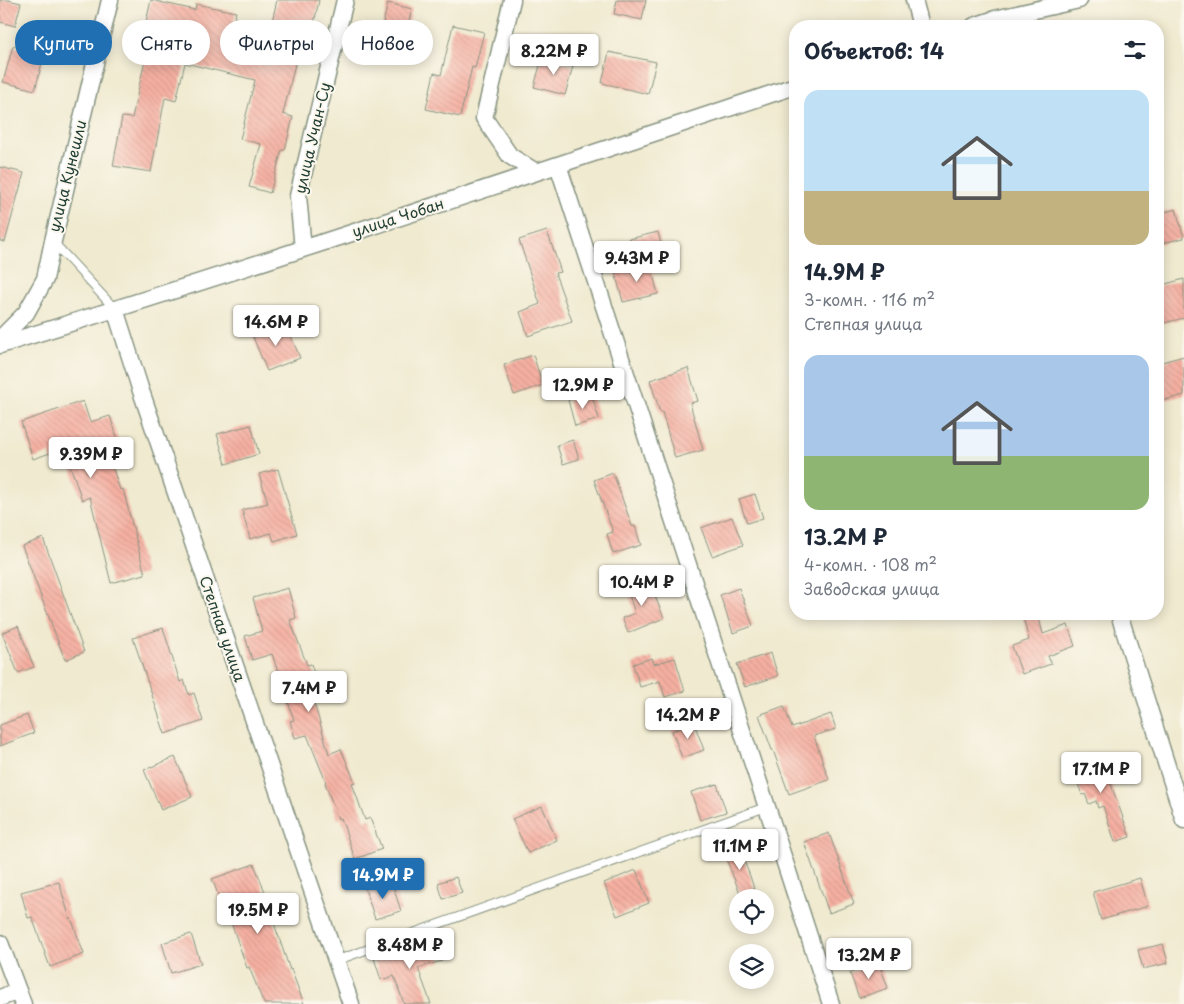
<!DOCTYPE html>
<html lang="ru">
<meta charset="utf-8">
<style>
body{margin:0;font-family:"Playpen Sans",sans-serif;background:#f2f2f3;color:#1f2937;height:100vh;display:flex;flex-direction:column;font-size:19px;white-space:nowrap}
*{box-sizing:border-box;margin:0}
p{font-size:16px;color:#747a83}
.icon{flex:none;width:28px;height:28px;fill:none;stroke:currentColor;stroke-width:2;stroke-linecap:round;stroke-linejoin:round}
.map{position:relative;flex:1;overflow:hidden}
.side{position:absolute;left:789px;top:20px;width:375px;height:600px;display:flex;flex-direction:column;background:#fff;border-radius:20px;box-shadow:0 2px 12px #0003}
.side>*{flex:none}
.top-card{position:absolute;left:15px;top:20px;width:475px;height:45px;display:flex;gap:10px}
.tools{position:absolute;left:729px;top:889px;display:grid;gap:10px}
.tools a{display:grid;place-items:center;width:45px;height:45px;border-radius:50%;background:#fff;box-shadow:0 2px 12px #0003;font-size:25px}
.price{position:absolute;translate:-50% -42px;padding:0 11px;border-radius:5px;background:#fff;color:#222;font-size:16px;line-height:32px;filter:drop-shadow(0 1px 2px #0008)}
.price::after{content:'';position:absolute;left:50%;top:30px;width:15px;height:11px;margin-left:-8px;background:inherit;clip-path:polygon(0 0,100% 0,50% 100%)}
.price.selected{background:#1f6fb2;color:#fff}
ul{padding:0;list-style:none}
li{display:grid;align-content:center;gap:10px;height:265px;padding:0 15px}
li span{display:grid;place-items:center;height:155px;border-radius:15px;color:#555}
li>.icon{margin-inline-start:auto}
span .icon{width:90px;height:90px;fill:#fffc;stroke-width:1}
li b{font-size:21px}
h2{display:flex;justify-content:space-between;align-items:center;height:60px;padding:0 15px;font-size:21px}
.chip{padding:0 18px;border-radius:22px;background:#fff;box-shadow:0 2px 12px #0003;font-size:18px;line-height:45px}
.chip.selected{background:#1f6fb2;color:#fff}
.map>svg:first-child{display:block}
.building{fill:url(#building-back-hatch)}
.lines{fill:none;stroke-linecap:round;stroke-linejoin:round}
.lane-casing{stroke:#889482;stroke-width:10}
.street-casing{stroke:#889482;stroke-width:19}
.lane{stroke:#fff;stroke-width:8}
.street{stroke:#fff;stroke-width:16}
.labels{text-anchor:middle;stroke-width:4;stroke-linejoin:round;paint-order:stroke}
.street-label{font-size:15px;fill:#1f3d34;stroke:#fbf7ec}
</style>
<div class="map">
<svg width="1184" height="1004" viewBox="0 0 1184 1004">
<defs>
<pattern id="building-back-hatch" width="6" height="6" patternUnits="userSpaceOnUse" patternTransform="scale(1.25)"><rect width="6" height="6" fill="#f6b0a2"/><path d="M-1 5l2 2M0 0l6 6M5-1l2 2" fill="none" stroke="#d2988c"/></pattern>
</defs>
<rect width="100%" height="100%" fill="#fbf7ec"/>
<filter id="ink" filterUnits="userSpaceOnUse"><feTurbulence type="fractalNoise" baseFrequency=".02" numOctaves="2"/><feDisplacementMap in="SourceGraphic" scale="10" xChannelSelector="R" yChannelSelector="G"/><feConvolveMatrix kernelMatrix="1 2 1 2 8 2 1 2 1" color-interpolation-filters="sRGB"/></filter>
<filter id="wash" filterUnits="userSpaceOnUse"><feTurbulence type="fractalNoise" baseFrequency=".0096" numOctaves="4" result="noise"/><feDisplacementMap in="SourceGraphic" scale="20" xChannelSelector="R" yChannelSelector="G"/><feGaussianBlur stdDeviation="1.12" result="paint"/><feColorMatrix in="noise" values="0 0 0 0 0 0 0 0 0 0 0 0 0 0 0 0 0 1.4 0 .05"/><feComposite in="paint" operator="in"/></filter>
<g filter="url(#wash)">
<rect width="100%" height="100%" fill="#f0ead0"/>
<g id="blocks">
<path class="building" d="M 0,0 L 8,0 L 21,3 L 15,26 L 0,22 Z
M 151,0 L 195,10 L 196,4 L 236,12 L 231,34 L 267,43 L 277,0 L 319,0 L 312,33 L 303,31 L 283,114 L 293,117 L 285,150 L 282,150 L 270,193 L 249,187 L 261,144 L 240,139 L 255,80 L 185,63 L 176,101 L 165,98 L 151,172 L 113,166 L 122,117 L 132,118 L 147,51 L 140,49 Z
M 617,0 L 646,0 L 642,20 L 614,14 Z
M 388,3 L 412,9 L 403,45 L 379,39 Z
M 453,25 L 484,32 L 475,68 L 472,67 L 460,117 L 426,109 L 434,73 L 441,75 Z
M 13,46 L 44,55 L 35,90 L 3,82 Z
M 609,52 L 656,62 L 648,94 L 602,83 Z
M 542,58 L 573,66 L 565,95 L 534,87 Z
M 0,167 L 24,173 L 5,242 L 0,241 Z
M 1176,209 L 1184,238 L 1158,244 L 1158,214 Z
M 547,231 L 561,272 L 555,273 L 572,321 L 528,336 L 520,312 L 540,304 L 519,240 Z
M 658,232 L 663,253 L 635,260 L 629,239 Z
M 650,263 L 658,294 L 623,302 L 615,272 Z
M 1184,279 L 1184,318 L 1160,324 L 1158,314 L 1158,286 Z
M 286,324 L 300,358 L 267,371 L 253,337 Z
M 533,355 L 543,385 L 514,395 L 504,365 Z
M 1184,356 L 1184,395 L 1162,401 L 1158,384 L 1158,363 Z
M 688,368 L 698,401 L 690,403 L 703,450 L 675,458 L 662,412 L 660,412 L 650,380 Z
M 591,393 L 599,419 L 575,426 L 568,400 Z
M 83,401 L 90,422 L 110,416 L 118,440 L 105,445 L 120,490 L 123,489 L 145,574 L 111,583 L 90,497 L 82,500 L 67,456 L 52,461 L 50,453 L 33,459 L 21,422 Z
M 251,425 L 259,454 L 226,464 L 217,434 Z
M 573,440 L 579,459 L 563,464 L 557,445 Z
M 278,469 L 297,534 L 274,541 L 271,533 L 250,539 L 242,510 L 268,503 L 259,474 Z
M 613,473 L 632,526 L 635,526 L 641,545 L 613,554 L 607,534 L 613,532 L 594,480 Z
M 755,494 L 763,518 L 747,523 L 739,499 Z
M 732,517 L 743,545 L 712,556 L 701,528 Z
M 43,538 L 84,652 L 65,660 L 22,546 Z
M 621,568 L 626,583 L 608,588 L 604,573 Z
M 648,579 L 664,618 L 628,633 L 622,618 L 635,613 L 626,586 Z
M 288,588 L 296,618 L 290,620 L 307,665 L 311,664 L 318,686 L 310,689 L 329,754 L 341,749 L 355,782 L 352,783 L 365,820 L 370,818 L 382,849 L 355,859 L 341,818 L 338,819 L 325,783 L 326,782 L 307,735 L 295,738 L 290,721 L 294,720 L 272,654 L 252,660 L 245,636 L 262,631 L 253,598 Z
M 739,588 L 753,626 L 733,633 L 720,595 Z
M 1022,614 L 1038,614 L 1043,634 L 1068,625 L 1075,646 L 1048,656 L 1051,664 L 1022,674 L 1012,646 L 1029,640 Z
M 18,626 L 34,667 L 18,673 L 2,633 Z
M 163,628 L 180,682 L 184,680 L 189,695 L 194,693 L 203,721 L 165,734 L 133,638 Z
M 771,653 L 778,676 L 745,687 L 737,664 Z
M 652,658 L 654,664 L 675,658 L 685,691 L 665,697 L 660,681 L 640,687 L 633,664 Z
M 784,706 L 792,728 L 831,714 L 836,729 L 814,736 L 829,780 L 789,794 L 773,750 L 772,750 L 759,715 Z
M 27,715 L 34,733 L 0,746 L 0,725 Z
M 694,723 L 704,750 L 682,758 L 672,731 Z
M 175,757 L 192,797 L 161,810 L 144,770 Z
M 1101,757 L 1130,837 L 1115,842 L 1103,806 L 1098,808 L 1096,801 L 1089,804 L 1085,794 L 1082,795 L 1072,767 Z
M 717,784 L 726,812 L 700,820 L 691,792 Z
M 542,806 L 557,840 L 528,853 L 512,819 Z
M 829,833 L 854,904 L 829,913 L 804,842 Z
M 737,843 L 750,876 L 757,898 L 742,898 L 722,849 Z
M 254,864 L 267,897 L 265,897 L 290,970 L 291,969 L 304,1004 L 264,1004 L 249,967 L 247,968 L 227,911 L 225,912 L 212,879 Z
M 636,870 L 649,903 L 617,916 L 604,883 Z
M 456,877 L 462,893 L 443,899 L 438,883 Z
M 1140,878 L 1148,906 L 1101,920 L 1093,892 Z
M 391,880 L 401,911 L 375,919 L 365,889 Z
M 59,882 L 70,919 L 71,918 L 84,954 L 50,967 L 32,917 L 28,918 L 21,892 Z
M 191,934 L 201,964 L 171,973 L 162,943 Z
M 434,938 L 442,961 L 418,968 L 431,1004 L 404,1004 L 394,976 L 381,980 L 374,958 Z
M 1163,944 L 1168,963 L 1143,969 L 1138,950 Z
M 879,963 L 888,988 L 859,998 L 850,973 Z"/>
</g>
</g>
<g filter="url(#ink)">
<use href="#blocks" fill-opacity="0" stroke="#889482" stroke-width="1"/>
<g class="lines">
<defs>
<path id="lane" d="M 54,243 L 115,309
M 335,961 L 766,807"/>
<path id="street" d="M 512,0 L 484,118 L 510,156 L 536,172
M 914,0 L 921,26
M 974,26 L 995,19 L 1079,0
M 558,165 L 831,1004
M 303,249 L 298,196 L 345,0
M 115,309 L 140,388 L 351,1004
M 0,339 L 26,313 L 45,279 L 53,241 L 110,0
M 0,345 C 266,263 531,174 795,86
M 1119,614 L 1184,820
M 0,943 L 23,1004
M 0,998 L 18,991"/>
</defs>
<use href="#lane" class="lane-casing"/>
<use href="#street" class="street-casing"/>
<use href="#lane" class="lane"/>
<use href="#street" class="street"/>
</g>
</g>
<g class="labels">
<g class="street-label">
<text transform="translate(313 138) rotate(-77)" y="5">улица Учан-Су</text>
<text transform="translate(68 176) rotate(-76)" y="5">улица Кунешли</text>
<text transform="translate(398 218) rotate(-18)" y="5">улица Чобан</text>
<text transform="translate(222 629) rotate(71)" y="5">Степная улица</text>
</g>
</g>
</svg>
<div class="tools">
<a><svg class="icon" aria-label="locate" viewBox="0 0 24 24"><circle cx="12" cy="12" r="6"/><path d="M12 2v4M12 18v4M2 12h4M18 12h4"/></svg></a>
<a><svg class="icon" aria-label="layers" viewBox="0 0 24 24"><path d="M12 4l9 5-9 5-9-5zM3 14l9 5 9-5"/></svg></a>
</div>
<b class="price" style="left:554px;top:76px">8.22M ₽</b>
<b class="price" style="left:637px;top:283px">9.43M ₽</b>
<b class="price" style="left:276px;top:347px">14.6M ₽</b>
<b class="price" style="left:583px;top:410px">12.9M ₽</b>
<b class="price" style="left:91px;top:479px">9.39M ₽</b>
<b class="price" style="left:642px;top:607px">10.4M ₽</b>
<b class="price" style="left:309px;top:713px">7.4M ₽</b>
<b class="price" style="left:688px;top:740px">14.2M ₽</b>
<b class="price" style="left:1101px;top:794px">17.1M ₽</b>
<b class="price" style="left:740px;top:871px">11.1M ₽</b>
<b class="price selected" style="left:383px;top:900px">14.9M ₽</b>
<b class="price" style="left:258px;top:935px">19.5M ₽</b>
<b class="price" style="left:410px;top:970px">8.48M ₽</b>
<b class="price" style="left:869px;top:980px">13.2M ₽</b>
<div class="top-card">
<a class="chip selected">Купить</a>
<a class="chip">Снять</a>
<a class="chip">Фильтры</a>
<a class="chip">Новое</a>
</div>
<section class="side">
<h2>Объектов: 14<svg class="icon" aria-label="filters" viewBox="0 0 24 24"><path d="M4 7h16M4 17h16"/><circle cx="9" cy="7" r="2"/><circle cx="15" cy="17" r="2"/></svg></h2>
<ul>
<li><span style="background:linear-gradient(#bfe0f5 65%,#c2b280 0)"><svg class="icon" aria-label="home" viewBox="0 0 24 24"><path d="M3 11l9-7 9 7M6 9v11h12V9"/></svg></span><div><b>14.9M ₽</b><p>3-комн. · 116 m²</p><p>Степная улица</p></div></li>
<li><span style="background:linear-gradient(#a9c7e8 65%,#8fb573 0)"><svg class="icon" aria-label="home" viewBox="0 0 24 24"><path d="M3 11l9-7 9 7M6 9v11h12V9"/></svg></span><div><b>13.2M ₽</b><p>4-комн. · 108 m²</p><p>Заводская улица</p></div></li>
</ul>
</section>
</div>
